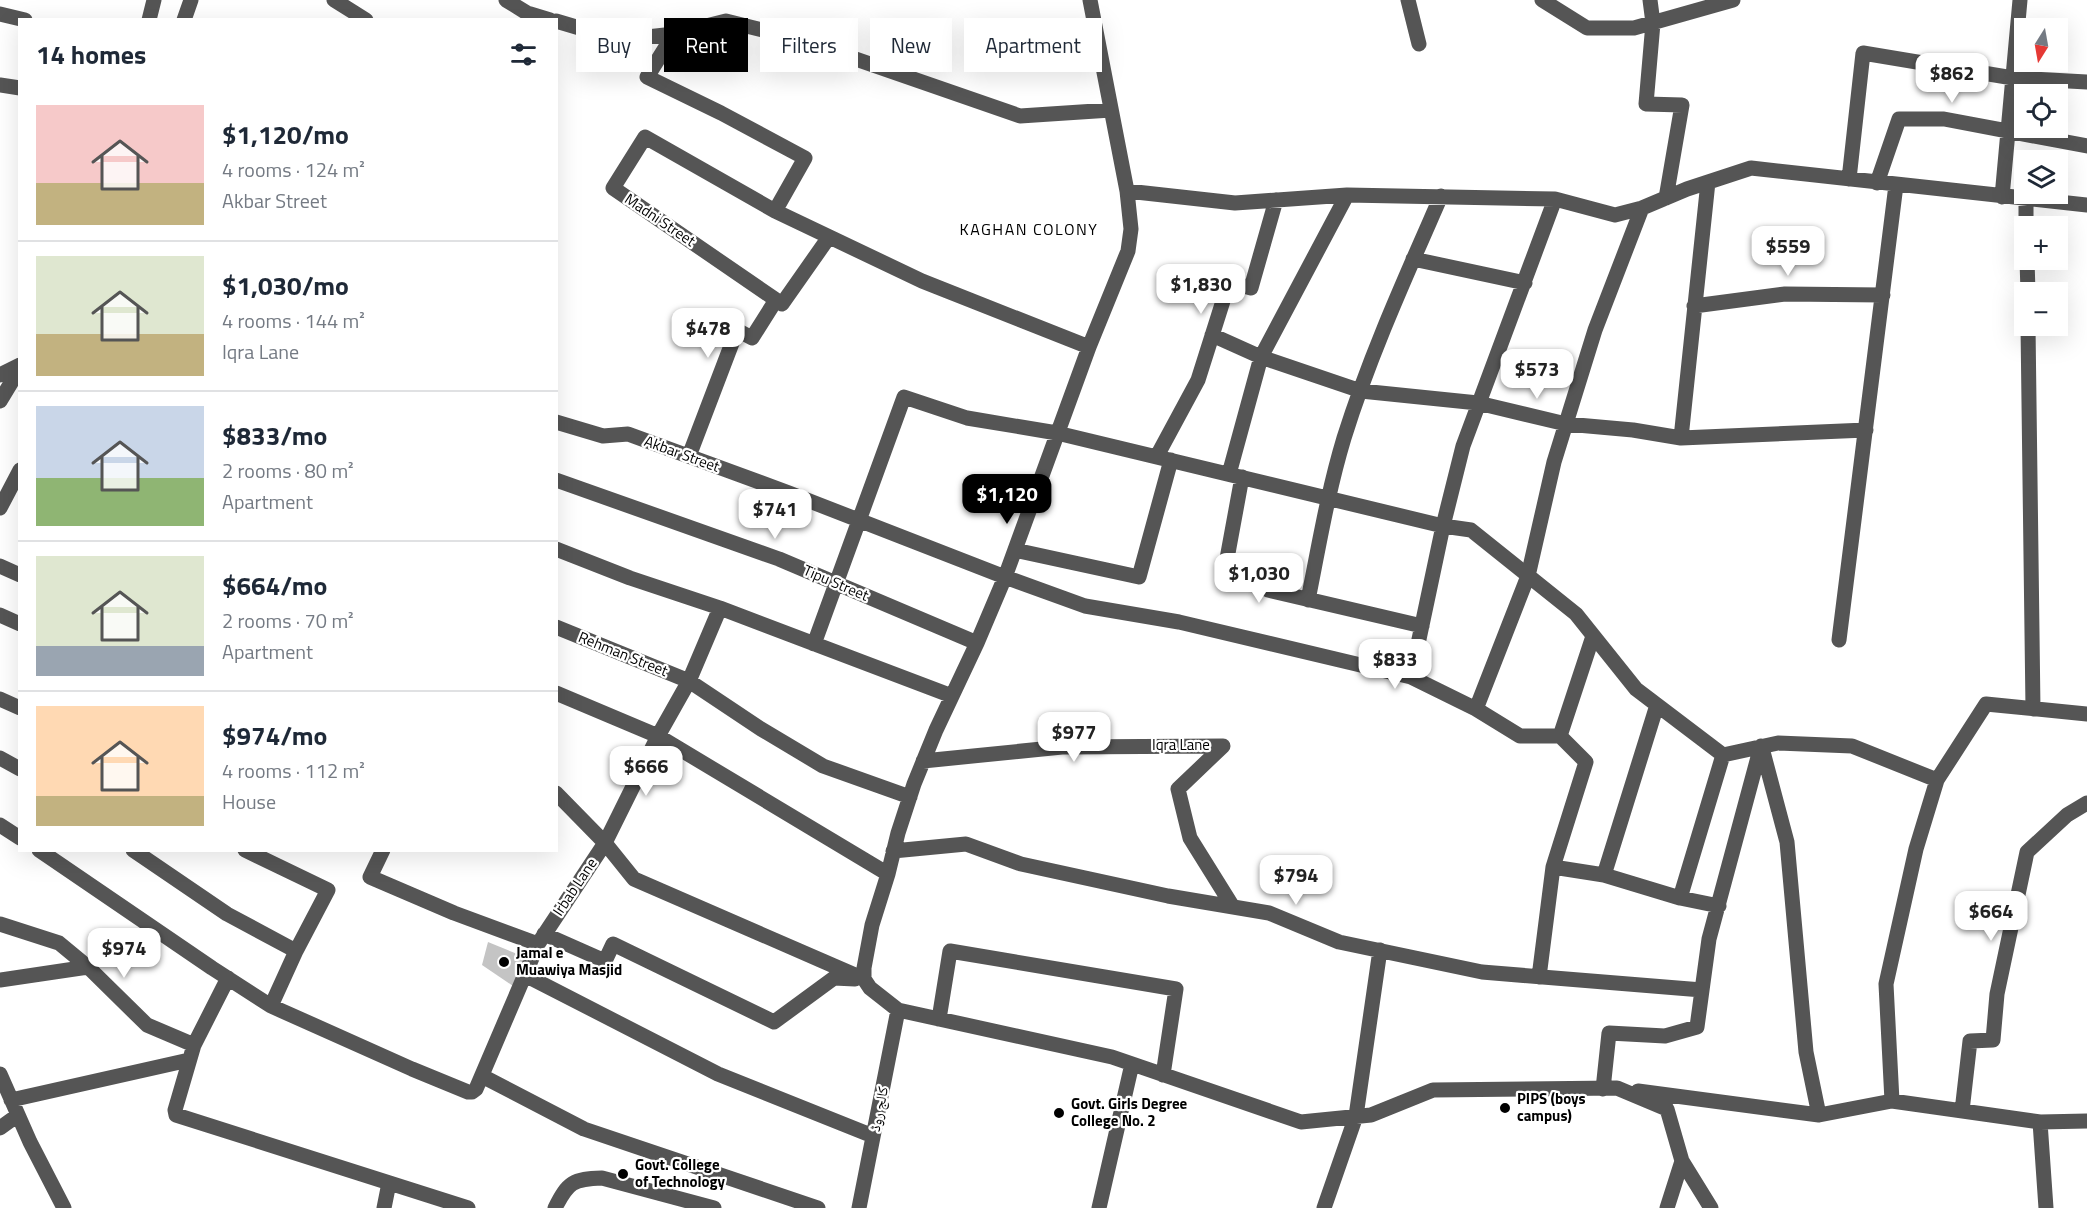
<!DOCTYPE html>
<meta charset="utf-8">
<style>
body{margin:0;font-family:"Titillium Web","Noto Naskh Arabic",sans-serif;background:#f2f2f3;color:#1f2937;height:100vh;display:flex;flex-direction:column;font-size:22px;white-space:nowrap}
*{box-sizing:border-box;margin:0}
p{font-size:20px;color:#747a83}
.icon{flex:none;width:33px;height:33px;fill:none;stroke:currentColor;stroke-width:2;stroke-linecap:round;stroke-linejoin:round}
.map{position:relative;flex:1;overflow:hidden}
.details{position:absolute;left:18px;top:18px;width:540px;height:834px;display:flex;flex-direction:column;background:#fff;border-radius:0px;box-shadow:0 6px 24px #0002}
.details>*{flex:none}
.top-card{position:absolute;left:576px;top:18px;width:570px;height:54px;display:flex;gap:12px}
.needle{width:39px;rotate:191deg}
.controls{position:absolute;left:2014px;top:18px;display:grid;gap:12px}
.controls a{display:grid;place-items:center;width:54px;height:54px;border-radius:0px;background:#fff;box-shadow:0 6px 24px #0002;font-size:30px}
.price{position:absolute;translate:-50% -51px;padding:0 14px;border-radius:12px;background:#fff;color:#222;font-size:20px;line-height:39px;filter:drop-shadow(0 2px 3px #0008)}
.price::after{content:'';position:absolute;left:50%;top:36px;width:18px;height:14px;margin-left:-9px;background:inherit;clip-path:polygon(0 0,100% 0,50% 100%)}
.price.active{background:#000;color:#fff}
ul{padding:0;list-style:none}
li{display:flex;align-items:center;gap:18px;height:150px;padding:0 18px}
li+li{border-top:2px solid #e0e1e3}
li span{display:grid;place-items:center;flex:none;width:168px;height:120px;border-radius:0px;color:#555}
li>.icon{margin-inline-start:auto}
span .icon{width:72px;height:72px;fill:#fffc;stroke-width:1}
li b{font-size:26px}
h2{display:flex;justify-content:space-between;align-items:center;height:72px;padding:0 18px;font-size:26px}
.chip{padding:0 21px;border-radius:0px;background:#fff;box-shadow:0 6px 24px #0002;font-size:21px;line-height:54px}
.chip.active{background:#000;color:#fff}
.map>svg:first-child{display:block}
.building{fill:#c4c4c4}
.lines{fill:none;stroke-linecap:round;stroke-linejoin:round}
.minor{stroke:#555;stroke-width:15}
.poi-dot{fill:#000;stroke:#fff;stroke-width:2}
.labels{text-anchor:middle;stroke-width:4.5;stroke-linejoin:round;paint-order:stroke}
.street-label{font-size:15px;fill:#000;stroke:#fff}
.poi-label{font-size:15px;font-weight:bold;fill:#000;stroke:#fff;text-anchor:start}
.neighbourhood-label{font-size:16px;letter-spacing:1.5px;fill:#000;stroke:#fff}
</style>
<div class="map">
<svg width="2087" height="1208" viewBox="0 0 2087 1208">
<rect width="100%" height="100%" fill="#fff"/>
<path class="building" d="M 488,942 L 527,958 L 513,986 L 482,965 Z"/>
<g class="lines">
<path class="minor" d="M 334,0 L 366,20
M 506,0 L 527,13 L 550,20
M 1090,0 L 1127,191 L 1131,229 L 1128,251 L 1089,347 L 1005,577 L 977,643 L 936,730 L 914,784 L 898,833 L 888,874 L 872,925 L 864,968 L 864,979 L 870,988 L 898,1010 L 1112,1057 L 1301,1122 L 1371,1115 L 1433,1090 L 1617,1088 L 1667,1109 L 1682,1161 L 1711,1208
M 1408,0 L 1419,44
M 1542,0 L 1587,28 L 1634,28 L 1733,0
M 1650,0 L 1653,23 L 1646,104 L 1682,105 L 1666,198
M 0,14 L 25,20
M 149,20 L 154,0
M 184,20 L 191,0
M 556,21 L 620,40 L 674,34 L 726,21 L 795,38 L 1020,116 L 1111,110
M 674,34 L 647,77 L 721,113 L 805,158 L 775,211
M 0,85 L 20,88
M 1849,179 L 1863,53 L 2013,78 L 2087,82
M 1877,183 L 1899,119 L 1944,119 L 2087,146
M 1127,191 L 1235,203 L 1347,195 L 1555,199 L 1615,215 L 1642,208 L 1687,189 L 1751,168 L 2087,205
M 2002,197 L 2020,0
M 2026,199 L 2026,226
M 829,237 L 782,304 L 613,188 L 645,137 L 775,211 L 922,281 L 1089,347
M 1413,259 L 1525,283
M 2027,260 L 2028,292
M 1694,306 L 1785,294 L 1883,295
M 2028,326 L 2033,709
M 1212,335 L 1261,357 L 1361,391 L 1478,403 L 1566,424 L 1633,430 L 1681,438 L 1866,430
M 0,375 L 20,365
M 0,401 L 20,368
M 556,422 L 603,436 L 628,434 L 789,493 L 1005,577 L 1085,606 L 1179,622 L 1411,677 L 1476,709 L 1520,736 L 1560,736 L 1586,762 L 1553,867 L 1539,977
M 1681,438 L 1708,182
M 689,456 L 737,330 L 752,338 L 776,300
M 1157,456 L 1198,380 L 1229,282 L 1251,288 L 1276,200
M 1229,474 L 1261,357 L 1347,195
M 1242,477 L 1226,564 L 1272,576 L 1268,590 L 1422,626
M 556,480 L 779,559 L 977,643
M 0,508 L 20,470
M 556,549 L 630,578 L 720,608
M 1015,550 L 1139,577 L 1171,460
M 0,566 L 20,575
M 1308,600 C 1319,545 1328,491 1344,438 C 1370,355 1406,276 1441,196
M 0,615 L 20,624
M 556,627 L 689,681 L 761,729 L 823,766 L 910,797
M 1839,640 L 1896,185
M 814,644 L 904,397 L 967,418 L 1057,433 L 1443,526 L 1471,530 L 1576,614 L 1636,689 L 1723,755 L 1778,743 L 1852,746 L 1937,780
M 1411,677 L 1443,526 L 1463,446 L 1555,199
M 556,693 L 658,736 L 888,874
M 0,699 L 20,708
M 1476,709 L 1528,576 L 1554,462 L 1595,330 L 1642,208
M 1560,736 L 1593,636
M 1223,746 L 1178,789 L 1190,838 L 1233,907
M 1762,748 L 1787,842 L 1806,1052 L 1819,1115
M 0,758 L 20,769
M 923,761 L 1062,747 L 1223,746
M 556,793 L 605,843 L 658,736 L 689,681 L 720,608 L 952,696
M 0,825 L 20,838
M 39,850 L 212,968 L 271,1006 L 412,1069 L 468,1092 L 472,1092 L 476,1089 L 538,944
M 133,850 L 227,914 L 296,951
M 245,850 L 328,890 L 296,951 L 271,1006
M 383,850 L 370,877 L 454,913 L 538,944 L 605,843 L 634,879 L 864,979
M 893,851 L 966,844 L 1021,864 L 1168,896 L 1269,913 L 1339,942 L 1482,972 L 1702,990
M 1553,867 L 1604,875 L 1680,898 L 1719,906
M 1604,875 L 1657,705
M 1680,898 L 1723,755
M 0,924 L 59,943 L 88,967
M 544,934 L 605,961 L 613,944 L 774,1022 L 834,978 L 855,979
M 525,975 L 718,1074 L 873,1136
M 0,980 L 88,967 L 147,1025 L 194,1045 L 228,978
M 939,1019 L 950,951 L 1176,989 L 1163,1075
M 194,1045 L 175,1110 L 176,1115 L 468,1208
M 0,1074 L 30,1142 L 64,1208
M 482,1076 L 584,1129 L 818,1208
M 1603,1089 L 1609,1033 L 1665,1036 L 1697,1027 L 1709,939 L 1761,746
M 1638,1091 L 1819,1115 L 1892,1101 L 1886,984 L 1916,849 L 1937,780 L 1986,704 L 2087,714
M 11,1100 L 189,1060
M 1892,1101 L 2040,1122 L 2087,1121
M 1962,1111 L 1970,1041 L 1993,1040 L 1997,994 L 2027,852 L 2067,815 L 2087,803
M 2040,1122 L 2046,1208
M 0,1128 L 18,1115
M 384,1208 L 389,1183
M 555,1208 C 568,1182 573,1179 602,1178 L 714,1208
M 859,1208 L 898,1010
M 1099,1208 L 1132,1064
M 1324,1208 L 1356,1116 L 1380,950
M 1667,1208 L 1682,1161"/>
</g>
<g class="poi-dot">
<circle cx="504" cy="962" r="6"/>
<circle cx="1505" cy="1108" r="6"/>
<circle cx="1059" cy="1113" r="6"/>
<circle cx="623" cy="1174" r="6"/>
</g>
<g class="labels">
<g class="street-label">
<text transform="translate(660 220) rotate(34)" y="5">Madni Street</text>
<text transform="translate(682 454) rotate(20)" y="5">Akbar Street</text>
<text transform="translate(836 583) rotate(23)" y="5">Tipu Street</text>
<text transform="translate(623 654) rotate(22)" y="5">Rehman Street</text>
<text x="1181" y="750">Iqra Lane</text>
<text transform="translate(575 887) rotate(-56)" y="5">Irbab Lane</text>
<text transform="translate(879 1109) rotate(-79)" y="5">کالج روڈ</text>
</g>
<g class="poi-label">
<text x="516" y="958">Jamal e<tspan x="516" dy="17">Muawiya Masjid</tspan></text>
<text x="1517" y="1104">PIPS (boys<tspan x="1517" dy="17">campus)</tspan></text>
<text x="1071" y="1109">Govt. Girls Degree<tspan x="1071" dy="17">College No. 2</tspan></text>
<text x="635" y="1170">Govt. College<tspan x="635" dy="17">of Technology</tspan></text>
</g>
<g class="neighbourhood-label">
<text x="1029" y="235">KAGHAN COLONY</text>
</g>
</g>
</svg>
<div class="controls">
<a><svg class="needle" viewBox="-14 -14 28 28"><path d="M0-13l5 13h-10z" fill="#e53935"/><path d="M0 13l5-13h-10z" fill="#747a83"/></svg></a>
<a><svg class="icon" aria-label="locate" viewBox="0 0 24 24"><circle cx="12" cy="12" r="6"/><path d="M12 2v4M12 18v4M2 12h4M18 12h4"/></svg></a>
<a><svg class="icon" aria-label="layers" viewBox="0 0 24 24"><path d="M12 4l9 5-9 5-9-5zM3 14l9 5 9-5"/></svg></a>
<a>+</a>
<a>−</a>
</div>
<b class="price" style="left:1952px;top:104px">$862</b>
<b class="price" style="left:1788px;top:277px">$559</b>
<b class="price" style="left:1201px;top:315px">$1,830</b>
<b class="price" style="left:708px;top:359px">$478</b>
<b class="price" style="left:1537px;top:400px">$573</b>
<b class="price active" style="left:1007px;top:525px">$1,120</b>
<b class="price" style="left:775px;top:540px">$741</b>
<b class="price" style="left:1259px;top:604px">$1,030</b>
<b class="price" style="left:1395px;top:690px">$833</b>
<b class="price" style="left:1074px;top:763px">$977</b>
<b class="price" style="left:646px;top:797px">$666</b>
<b class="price" style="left:1296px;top:906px">$794</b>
<b class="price" style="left:1991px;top:942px">$664</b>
<b class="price" style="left:124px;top:979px">$974</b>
<div class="top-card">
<a class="chip">Buy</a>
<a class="chip active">Rent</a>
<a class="chip">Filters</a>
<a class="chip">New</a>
<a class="chip">Apartment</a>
</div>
<section class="details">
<h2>14 homes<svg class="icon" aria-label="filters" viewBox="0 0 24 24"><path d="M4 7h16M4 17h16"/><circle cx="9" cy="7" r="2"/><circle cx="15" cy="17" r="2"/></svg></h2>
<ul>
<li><span style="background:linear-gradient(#f6c9c9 65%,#c2b280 0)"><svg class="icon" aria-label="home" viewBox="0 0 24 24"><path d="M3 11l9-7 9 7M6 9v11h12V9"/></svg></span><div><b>$1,120/mo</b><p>4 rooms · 124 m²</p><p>Akbar Street</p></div></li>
<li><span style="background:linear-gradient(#dfe7d0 65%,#c2b280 0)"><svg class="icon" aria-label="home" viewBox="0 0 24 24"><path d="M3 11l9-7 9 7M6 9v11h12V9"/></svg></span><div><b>$1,030/mo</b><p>4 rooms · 144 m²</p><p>Iqra Lane</p></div></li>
<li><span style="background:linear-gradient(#c9d6e8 60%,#8fb573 0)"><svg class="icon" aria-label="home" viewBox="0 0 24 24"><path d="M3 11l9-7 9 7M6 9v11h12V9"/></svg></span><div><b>$833/mo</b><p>2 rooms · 80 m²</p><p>Apartment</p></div></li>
<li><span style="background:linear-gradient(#dfe7d0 75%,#9aa5b1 0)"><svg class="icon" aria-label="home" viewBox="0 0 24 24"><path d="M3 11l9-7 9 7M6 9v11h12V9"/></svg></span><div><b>$664/mo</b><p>2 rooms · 70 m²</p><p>Apartment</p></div></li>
<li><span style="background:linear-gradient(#ffd9b3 75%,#c2b280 0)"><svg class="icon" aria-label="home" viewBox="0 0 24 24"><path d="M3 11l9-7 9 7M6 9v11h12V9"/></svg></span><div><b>$974/mo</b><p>4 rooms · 112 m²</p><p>House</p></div></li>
</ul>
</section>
</div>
